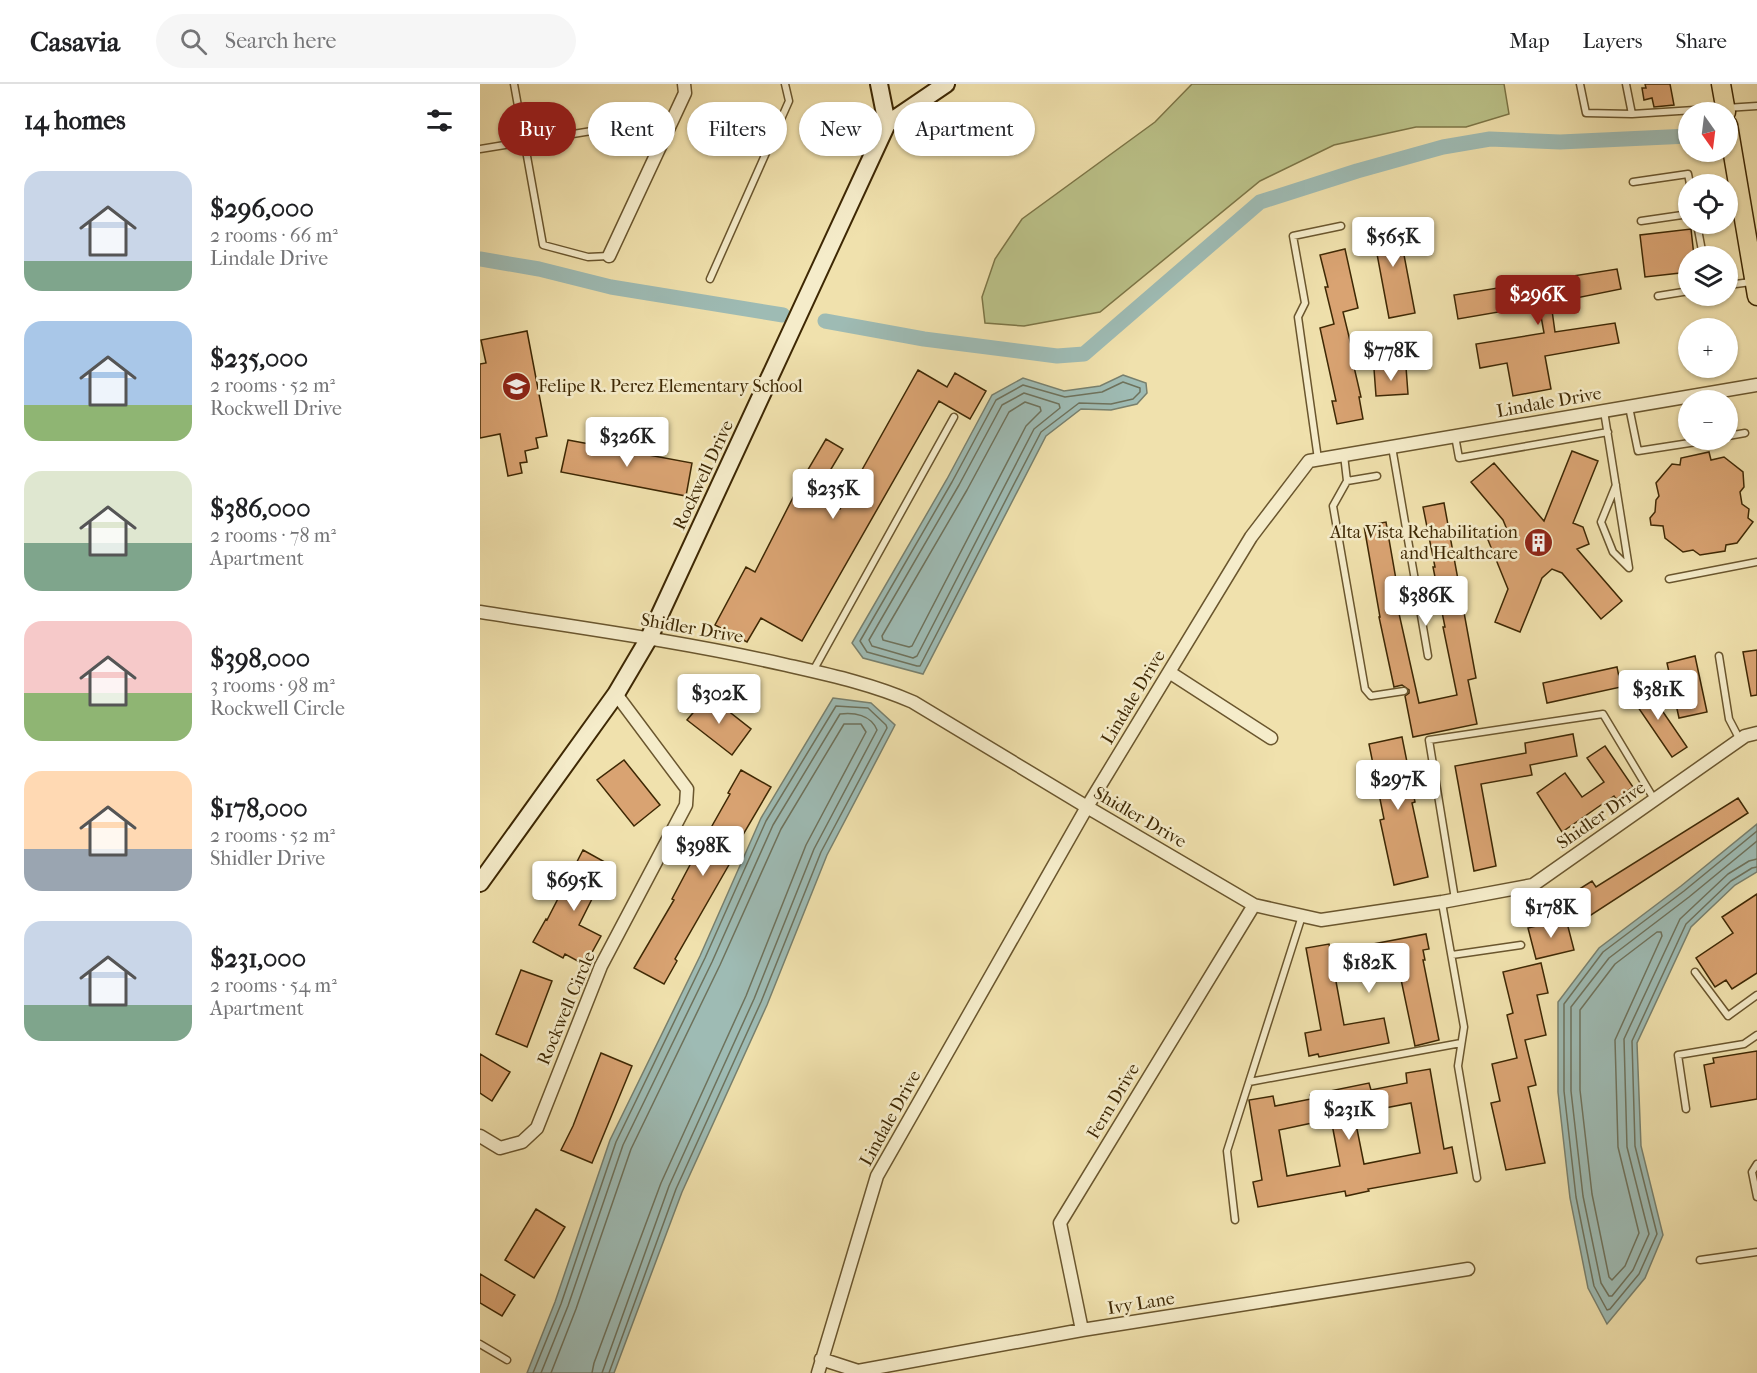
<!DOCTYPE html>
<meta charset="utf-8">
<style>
body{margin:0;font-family:"IM FELL French Canon",serif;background:#f6f6f6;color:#202124;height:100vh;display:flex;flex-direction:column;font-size:22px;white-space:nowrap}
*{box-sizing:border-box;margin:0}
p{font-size:20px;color:#757577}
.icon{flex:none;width:33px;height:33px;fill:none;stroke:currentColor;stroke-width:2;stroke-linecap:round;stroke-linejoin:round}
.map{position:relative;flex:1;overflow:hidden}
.drawer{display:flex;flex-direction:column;background:#fff;width:480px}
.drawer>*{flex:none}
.banner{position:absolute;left:18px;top:18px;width:570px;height:54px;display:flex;gap:12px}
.needle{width:39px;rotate:166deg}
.fabs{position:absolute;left:1198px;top:18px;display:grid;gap:12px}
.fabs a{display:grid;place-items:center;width:60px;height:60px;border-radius:50%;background:#fff;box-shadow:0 2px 4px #0004;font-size:30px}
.price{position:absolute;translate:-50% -51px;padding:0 14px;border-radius:6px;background:#fff;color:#222;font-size:20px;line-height:39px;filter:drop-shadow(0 2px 3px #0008)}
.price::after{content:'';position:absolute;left:50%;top:36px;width:18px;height:14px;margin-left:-9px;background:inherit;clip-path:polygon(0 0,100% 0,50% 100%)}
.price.selected{background:#8f2418;color:#fff}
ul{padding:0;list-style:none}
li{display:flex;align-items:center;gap:18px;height:150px;padding:0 24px}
li span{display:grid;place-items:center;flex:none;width:168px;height:120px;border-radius:18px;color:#555}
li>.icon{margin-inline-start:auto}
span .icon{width:72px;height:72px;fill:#fffc;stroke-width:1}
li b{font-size:26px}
h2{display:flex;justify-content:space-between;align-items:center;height:72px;padding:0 24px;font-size:26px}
.pill{padding:0 21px;border-radius:27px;background:#fff;box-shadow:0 2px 4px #0004;font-size:21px;line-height:54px}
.pill.selected{background:#8f2418;color:#fff}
header{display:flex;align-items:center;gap:36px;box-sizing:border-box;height:84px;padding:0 30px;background:#fff;border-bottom:2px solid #e0e0e0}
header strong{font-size:28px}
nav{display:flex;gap:33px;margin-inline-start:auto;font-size:21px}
.search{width:420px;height:54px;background:#f6f6f6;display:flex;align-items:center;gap:15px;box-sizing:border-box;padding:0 21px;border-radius:33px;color:#757577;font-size:22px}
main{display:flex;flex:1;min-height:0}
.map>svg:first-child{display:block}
.green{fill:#bbc289;stroke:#7c7546;stroke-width:1.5}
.water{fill:#9ebbb4;stroke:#78806e;stroke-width:1.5}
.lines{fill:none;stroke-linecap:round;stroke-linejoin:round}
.shore{stroke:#6e725c;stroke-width:1.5}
.canal{stroke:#9ebbb4;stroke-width:15}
.building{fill:#d9a372;stroke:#3e2804;stroke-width:1.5;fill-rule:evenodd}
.lane-casing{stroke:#6a562e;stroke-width:9}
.street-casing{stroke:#6a562e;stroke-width:15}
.secondary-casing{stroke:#3e2804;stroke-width:20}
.primary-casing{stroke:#3e2804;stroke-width:21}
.lane{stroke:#f5ecca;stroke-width:6}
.street{stroke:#f5ecca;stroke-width:12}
.secondary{stroke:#f5ecca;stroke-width:16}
.primary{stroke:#f0e1ad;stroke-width:18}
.labels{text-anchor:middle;stroke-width:5;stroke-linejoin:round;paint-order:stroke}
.poi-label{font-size:18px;fill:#3e2804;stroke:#f5ecca;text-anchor:start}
.street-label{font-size:18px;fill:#3e2804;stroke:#f5ecca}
</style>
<header>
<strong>Casavia</strong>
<div class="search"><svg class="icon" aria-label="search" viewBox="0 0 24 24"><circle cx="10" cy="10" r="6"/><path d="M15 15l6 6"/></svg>Search here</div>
<nav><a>Map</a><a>Layers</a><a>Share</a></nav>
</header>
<main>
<section class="drawer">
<h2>14 homes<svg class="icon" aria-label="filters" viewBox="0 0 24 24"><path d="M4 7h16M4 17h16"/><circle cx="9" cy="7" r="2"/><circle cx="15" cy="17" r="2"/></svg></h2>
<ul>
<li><span style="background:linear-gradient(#c9d6e8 75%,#7fa58c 0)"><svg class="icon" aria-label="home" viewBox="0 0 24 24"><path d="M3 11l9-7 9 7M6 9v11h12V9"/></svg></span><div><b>$296,000</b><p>2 rooms · 66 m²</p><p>Lindale Drive</p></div></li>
<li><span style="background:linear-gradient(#a9c7e8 70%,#8fb573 0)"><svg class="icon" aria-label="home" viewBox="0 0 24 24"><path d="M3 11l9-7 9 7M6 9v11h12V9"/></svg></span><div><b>$235,000</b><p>2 rooms · 52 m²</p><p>Rockwell Drive</p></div></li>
<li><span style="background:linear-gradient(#dfe7d0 60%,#7fa58c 0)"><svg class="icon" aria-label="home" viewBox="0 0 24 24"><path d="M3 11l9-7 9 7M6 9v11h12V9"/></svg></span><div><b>$386,000</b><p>2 rooms · 78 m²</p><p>Apartment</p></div></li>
<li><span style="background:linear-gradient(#f6c9c9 60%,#8fb573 0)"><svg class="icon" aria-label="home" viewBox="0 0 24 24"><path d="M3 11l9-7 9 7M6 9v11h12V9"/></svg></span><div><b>$398,000</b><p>3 rooms · 98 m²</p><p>Rockwell Circle</p></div></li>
<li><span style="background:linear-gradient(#ffd9b3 65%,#9aa5b1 0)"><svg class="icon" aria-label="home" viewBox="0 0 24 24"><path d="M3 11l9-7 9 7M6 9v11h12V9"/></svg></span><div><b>$178,000</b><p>2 rooms · 52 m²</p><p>Shidler Drive</p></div></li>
<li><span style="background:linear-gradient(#c9d6e8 70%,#7fa58c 0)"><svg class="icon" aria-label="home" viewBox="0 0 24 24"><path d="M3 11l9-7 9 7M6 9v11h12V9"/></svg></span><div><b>$231,000</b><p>2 rooms · 54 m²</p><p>Apartment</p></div></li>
</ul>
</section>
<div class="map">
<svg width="1277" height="1289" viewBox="0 0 1277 1289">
<rect width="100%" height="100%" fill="#f0e1ad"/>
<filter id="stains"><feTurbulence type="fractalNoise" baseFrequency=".00333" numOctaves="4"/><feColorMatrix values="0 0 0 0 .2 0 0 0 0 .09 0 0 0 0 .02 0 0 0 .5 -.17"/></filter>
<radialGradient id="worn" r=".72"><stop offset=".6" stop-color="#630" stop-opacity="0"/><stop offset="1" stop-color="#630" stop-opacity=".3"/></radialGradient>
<path class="green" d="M 712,0 L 1024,0 L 1029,30 L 986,43 L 936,43 L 854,61 L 780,97 L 620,228 L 544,242 L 505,239 L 502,213 L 515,175 L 542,135 L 675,38 Z"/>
<path class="water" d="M 643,291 L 666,299 L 667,309 L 657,320 L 631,326 L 601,325 L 566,352 L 443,590 L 383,574 L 372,559 L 467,395 L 512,311 L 543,294 L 584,307 L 620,302 Z
M 353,614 L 391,619 L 415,641 L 347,771 L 287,921 L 202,1108 L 134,1289 L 47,1289 L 75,1218 L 130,1056 L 220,872 L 281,734 Z
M 1277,740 L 1277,788 L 1255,801 L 1211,843 L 1157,959 L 1161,1062 L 1183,1151 L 1165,1194 L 1127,1240 L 1108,1204 L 1090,1114 L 1078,1008 L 1078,918 L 1119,864 L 1201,802 Z"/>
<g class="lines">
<path class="shore" d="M 643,298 L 660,304 L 660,308 L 653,315 L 631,320 L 599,319 L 561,348 L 440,582 L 437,582 L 387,568 L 380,557 L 472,398 L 516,316 L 543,301 L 585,313 L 622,308 Z
M 544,309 L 579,320 L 580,324 L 554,345 L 437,572 L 433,574 L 392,562 L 389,556 L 479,401 L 522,321 Z
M 545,318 L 560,323 L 561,327 L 546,342 L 432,562 L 429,563 L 403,556 L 402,552 L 487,406 L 529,328 Z
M 1277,747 L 1204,807 L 1123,868 L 1084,920 L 1084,1007 L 1096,1113 L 1114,1202 L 1127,1226 L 1130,1225 L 1159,1190 L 1177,1150 L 1155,1062 L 1152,957 L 1206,840 L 1251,797 L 1272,784 L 1277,783
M 1277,757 L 1209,813 L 1129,874 L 1091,923 L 1091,1007 L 1103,1112 L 1121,1199 L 1129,1212 L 1132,1212 L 1153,1186 L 1169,1150 L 1147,1063 L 1144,955 L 1200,835 L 1248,790 L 1269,777 L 1277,775
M 1177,848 L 1181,848 L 1182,852 L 1135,956 L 1138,1063 L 1159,1149 L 1145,1182 L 1132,1196 L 1129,1193 L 1112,1110 L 1100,1006 L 1100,926 L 1135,880 Z
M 53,1289 L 81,1220 L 136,1058 L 225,874 L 286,737 L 356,622 L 388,624 L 406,641 L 407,644 L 341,768 L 281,918 L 196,1105 L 129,1289
M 61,1289 L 88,1222 L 143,1061 L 232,878 L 293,741 L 360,630 C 374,628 391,631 397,646 L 334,765 L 274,915 L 189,1102 L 122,1289
M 71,1289 L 96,1225 L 151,1065 L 240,881 L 301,745 L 364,640 L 381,640 L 386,648 L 326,761 L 266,912 L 181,1099 L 114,1279 L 112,1289"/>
<path class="canal" d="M 0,175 L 59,185 L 131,203 L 303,231
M 345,237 L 444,255 L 577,272 L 604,270 L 780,118 L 877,87 L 963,63 L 1010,55 L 1080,58 L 1209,52"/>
</g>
<path class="building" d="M 1165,0 L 1190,0 L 1194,21 L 1174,23 L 1172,14 L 1164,16 L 1162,4 L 1166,4 Z
M 917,134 L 935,229 L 909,234 L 891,138 Z
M 1211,145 L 1214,172 L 1209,172 L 1209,188 L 1165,193 L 1160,151 Z
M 865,165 L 878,224 L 863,228 L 873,269 L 871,270 L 881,313 L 879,313 L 883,335 L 857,340 L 852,317 L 856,317 L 840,244 L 854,240 L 845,203 L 848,203 L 840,171 Z
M 1137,185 L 1141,205 L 1071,219 L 1075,248 L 1135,239 L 1139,259 L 1065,272 L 1071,305 L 1033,312 L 1027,279 L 1000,284 L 996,260 L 1064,249 L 1059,221 L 978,235 L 974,211 Z
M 47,247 L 67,352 L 56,354 L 58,364 L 45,367 L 47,378 L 40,379 L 42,389 L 28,392 L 20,350 L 0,354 L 0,280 L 6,279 L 1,256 Z
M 926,283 L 928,310 L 896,312 L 894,285 Z
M 438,286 L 467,303 L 475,289 L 506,307 L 490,335 L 459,317 L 322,557 L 281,534 L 267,558 L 235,541 L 266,483 L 275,488 L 323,394 L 346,355 L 363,365 L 335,412 L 360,425 Z
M 88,356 L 212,379 L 206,412 L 81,388 Z
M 1092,367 L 1118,377 L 1093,439 L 1103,443 L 1109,460 L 1097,465 L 1142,517 L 1121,535 L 1082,489 L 1072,485 L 1062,494 L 1040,548 L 1015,538 L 1028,505 L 1008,456 L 1028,448 L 1023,436 L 991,398 L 1014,379 L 1064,437 Z
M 1229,368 L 1231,376 L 1244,373 L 1263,388 L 1264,403 L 1260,408 L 1262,420 L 1269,425 L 1268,434 L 1273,438 L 1257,459 L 1246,461 L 1245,467 L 1220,471 L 1213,466 L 1203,468 L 1185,454 L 1183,442 L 1171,441 L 1170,434 L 1175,428 L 1176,416 L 1179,412 L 1176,399 L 1192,380 L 1200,381 L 1201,374 Z
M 964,419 L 996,594 L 988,596 L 997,640 L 933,653 L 925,612 L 929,609 L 929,606 L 922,601 L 914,603 L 899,533 L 900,533 L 884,442 L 906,438 L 921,524 L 918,525 L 939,619 L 977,611 L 963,543 L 965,543 L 953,483 L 955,483 L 943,423 Z
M 1277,566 L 1277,611 L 1271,612 L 1263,568 Z
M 1215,572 L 1227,628 L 1199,634 L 1187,579 Z
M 1137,583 L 1141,603 L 1067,619 L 1063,599 Z
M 1164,600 L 1207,663 L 1192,673 L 1149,610 Z
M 228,611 L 271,645 L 252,671 L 207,636 Z
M 1093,650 L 1097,672 L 1050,681 L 1052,691 L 1001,700 L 1016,782 L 994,787 L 975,682 L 1046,669 L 1045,659 Z
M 922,653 L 935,718 L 932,719 L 948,793 L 914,801 L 900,736 L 904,735 L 889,660 Z
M 1125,662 L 1153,703 L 1136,715 L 1134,712 L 1082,748 L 1057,709 L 1085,689 L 1102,713 L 1124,698 L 1107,674 Z
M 144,676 L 180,721 L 154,742 L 117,696 Z
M 261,686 L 291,703 L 251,771 L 254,772 L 195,875 L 197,877 L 184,900 L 154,884 L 194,816 L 192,815 L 211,779 L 250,710 L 248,709 Z
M 1258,714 L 1268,729 L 1108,833 L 1093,809 L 1112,797 L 1116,803 Z
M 103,766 L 132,782 L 120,804 L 118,803 L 99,841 L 121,852 L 105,881 L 85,870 L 83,874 L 53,858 L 66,835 L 67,836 Z
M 1277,810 L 1277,889 L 1252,905 L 1246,896 L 1235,903 L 1216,874 L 1253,849 L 1242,833 Z
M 1086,835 L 1094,866 L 1056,875 L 1048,844 Z
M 946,850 L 949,865 L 943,866 L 945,876 L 943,876 L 959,956 L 935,962 L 918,881 L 855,892 L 864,941 L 904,934 L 909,959 L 839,973 L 838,970 L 829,972 L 825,949 L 841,946 L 826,864 L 849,860 L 851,868 Z
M 1061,879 L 1068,909 L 1057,911 L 1066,951 L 1045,956 L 1056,1001 L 1048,1003 L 1065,1079 L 1026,1086 L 1011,1019 L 1020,1017 L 1012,980 L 1037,974 L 1027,931 L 1033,929 L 1023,888 Z
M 41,886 L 72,897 L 47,963 L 16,950 Z
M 1277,967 L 1277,1015 L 1231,1023 L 1224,981 L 1234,979 L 1233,974 Z
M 121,969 L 152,982 L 112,1079 L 81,1066 L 93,1042 Z
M 0,970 L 30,988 L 12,1017 L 0,1009 Z
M 950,985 L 964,1065 L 972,1063 L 977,1089 L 888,1105 L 889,1107 L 866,1112 L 865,1107 L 778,1123 L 773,1098 L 782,1096 L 769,1016 L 793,1012 L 795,1022 L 831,1015 L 830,1011 L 889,999 L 891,1006 L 927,999 L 926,989 ZM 931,1019 L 940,1069 L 884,1080 L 874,1030 ZM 851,1035 L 860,1082 L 807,1092 L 799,1046 Z
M 56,1125 L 85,1143 L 54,1194 L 25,1176 Z
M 0,1190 L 35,1211 L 22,1232 L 0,1219 Z"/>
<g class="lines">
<defs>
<path id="lane" d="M 34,0 L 63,161 L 108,173 L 129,172
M 1100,0 L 1106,29 L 1152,30 L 1277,22
M 1146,0 L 1152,30
M 0,65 L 192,34
M 1153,98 L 1208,90 L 1210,100
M 1161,137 L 1209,130
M 1217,140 L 1223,172
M 230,195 L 309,17 L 305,0
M 1248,201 L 1271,198
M 1178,212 L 1209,207
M 1149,323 L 1158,367 L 1229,356
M 1124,327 L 1149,484 L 1133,468 L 1121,438 L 1136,401
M 975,352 L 979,374 L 1128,348
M 1248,352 L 1265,349
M 912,363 L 948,572
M 864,371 L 867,397 L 853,422 L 885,605 L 891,612 L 924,607
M 838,375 L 818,233 L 825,219 L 813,152 L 861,142
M 867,397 L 897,392
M 1189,495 L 1277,478
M 1239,572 L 1249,635 L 1260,656
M 333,587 L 474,333
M 975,815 L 949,656 L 1123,630 L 1174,715
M 962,819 L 984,943 L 978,982 L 997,1094
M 972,871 L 1041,861
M 1215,888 L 1248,932 L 1277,911
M 769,998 L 981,959
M 1206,1025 L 1198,971 L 1264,960 L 1277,951
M 1277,1080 L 1272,1088 L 1277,1113
M 755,1136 L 747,1067 L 822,832
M 1220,1176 L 1277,1168
M 0,1260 L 27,1276"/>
<path id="street" d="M 129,172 L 205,9 L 204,0
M 0,528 C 102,544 205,558 306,581 C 350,591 392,600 433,618 L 607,723 L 774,821 L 841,836 L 962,818 L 1053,801 L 1265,652 L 1277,649
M 689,588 L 791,654
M 0,1052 L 20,1064 L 42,1058 L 57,1044 L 121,882 L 206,721 L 207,705 L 136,610
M 602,1246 L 580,1139 L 774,821
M 341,1275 L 378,1287 L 602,1246 L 988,1185
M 338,1289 L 397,1092 L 607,723 L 771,453 L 829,377 L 1277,301"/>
<path id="secondary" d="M 399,0 L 407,40
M 0,799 L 136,610 L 169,554 L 407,40 L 466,0"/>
<path id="primary" d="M 1241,0 L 1246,28
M 1248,41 L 1277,212"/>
</defs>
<use href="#lane" class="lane-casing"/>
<use href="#street" class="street-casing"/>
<use href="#secondary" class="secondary-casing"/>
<use href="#primary" class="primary-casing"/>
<use href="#lane" class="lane"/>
<use href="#street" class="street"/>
<use href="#secondary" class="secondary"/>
<use href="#primary" class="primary"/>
</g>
<defs>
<symbol id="school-disc" viewBox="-11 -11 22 22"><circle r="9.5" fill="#8f2418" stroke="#f5ecca"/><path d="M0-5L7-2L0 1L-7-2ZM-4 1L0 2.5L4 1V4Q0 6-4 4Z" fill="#fff"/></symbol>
<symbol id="building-disc" viewBox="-11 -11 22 22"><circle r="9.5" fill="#8f2418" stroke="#f5ecca"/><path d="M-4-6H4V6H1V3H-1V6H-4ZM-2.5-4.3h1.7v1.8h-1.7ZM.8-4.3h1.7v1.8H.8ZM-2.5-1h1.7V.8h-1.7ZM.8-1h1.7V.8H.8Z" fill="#fff"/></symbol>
</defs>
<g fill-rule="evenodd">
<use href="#school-disc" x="20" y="286" width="33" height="33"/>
<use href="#building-disc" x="1042" y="442" width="33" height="33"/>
</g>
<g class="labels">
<g class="poi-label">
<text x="58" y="308">Felipe R. Perez Elementary School</text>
<text x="1038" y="454" text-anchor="end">Alta Vista Rehabilitation<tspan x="1038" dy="21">and Healthcare</tspan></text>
</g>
<g class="street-label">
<text transform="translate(1069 318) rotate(-10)" y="6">Lindale Drive</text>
<text transform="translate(223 391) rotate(-65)" y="6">Rockwell Drive</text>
<text transform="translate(212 544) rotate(10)" y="6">Shidler Drive</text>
<text transform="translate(653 613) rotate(-59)" y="6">Lindale Drive</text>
<text transform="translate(1121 731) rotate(-35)" y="6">Shidler Drive</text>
<text transform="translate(660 733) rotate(30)" y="6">Shidler Drive</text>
<text transform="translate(86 924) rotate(-67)" y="6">Rockwell Circle</text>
<text transform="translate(633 1017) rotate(-59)" y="6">Fern Drive</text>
<text transform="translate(410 1034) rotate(-61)" y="6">Lindale Drive</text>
<text transform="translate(661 1219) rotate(-9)" y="6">Ivy Lane</text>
</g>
</g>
<rect width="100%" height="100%" filter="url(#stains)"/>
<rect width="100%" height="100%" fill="url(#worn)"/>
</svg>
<div class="fabs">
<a><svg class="needle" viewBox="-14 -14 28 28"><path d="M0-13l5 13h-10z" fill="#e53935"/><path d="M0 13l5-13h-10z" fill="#757577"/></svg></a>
<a><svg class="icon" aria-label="locate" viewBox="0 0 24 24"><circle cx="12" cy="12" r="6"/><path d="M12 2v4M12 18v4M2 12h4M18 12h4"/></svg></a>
<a><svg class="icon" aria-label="layers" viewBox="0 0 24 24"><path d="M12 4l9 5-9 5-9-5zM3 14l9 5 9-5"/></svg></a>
<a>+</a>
<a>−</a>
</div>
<b class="price" style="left:913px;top:184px">$565K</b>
<b class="price selected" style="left:1058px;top:242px">$296K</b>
<b class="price" style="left:911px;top:298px">$778K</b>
<b class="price" style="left:147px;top:384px">$326K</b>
<b class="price" style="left:353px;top:436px">$235K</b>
<b class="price" style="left:946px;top:543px">$386K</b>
<b class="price" style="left:1178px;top:637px">$381K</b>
<b class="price" style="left:239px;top:641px">$302K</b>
<b class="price" style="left:918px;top:727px">$297K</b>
<b class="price" style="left:223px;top:793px">$398K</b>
<b class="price" style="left:94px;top:828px">$695K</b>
<b class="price" style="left:1071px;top:855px">$178K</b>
<b class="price" style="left:889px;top:910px">$182K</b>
<b class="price" style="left:869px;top:1057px">$231K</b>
<div class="banner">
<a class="pill selected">Buy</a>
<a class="pill">Rent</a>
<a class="pill">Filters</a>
<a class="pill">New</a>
<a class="pill">Apartment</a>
</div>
</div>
</main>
